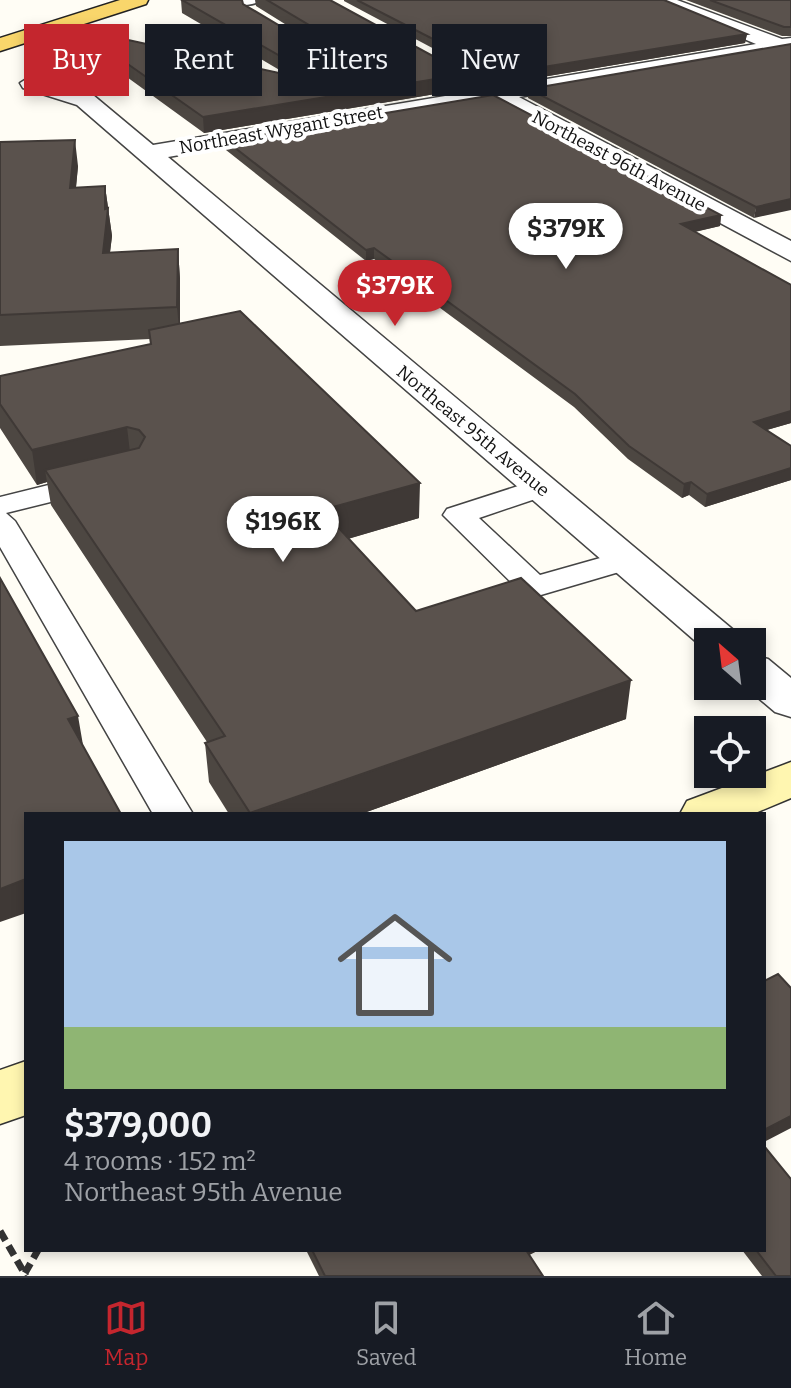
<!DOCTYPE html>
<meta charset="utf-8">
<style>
body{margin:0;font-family:Bitter,serif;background:#20242c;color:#f1f3f6;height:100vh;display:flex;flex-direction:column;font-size:30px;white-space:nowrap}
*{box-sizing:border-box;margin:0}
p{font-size:26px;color:#9ea1a6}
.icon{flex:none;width:44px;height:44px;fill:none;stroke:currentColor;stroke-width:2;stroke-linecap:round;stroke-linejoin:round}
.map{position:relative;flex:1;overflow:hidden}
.details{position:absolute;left:24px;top:812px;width:742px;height:440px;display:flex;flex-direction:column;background:#171b24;border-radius:0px;box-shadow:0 4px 12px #0003}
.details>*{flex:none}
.banner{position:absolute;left:24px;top:24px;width:744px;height:72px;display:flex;gap:16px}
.needle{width:52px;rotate:332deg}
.tools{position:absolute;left:694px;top:628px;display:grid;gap:16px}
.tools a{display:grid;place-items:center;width:72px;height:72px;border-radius:0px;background:#171b24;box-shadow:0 4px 12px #0003;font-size:40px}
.price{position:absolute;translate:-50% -68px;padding:0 18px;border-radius:28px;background:#fff;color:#222;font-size:26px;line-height:52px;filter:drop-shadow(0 2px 4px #0008)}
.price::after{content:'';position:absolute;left:50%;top:48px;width:24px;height:18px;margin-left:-12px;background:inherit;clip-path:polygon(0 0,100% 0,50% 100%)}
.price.selected{background:#c4262e;color:#fff}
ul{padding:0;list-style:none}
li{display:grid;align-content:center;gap:16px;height:424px;padding:0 40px}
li+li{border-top:2px solid #363941}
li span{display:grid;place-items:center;height:248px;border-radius:0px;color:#555}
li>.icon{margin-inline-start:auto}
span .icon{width:144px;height:144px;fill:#fffc;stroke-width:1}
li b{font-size:34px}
.chip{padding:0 28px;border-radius:0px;background:#171b24;box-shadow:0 4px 12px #0003;font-size:28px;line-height:72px}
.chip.selected{background:#c4262e;color:#fff}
.menu{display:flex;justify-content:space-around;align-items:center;height:112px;border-top:2px solid #363941;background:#171b24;font-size:22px;color:#9ea1a6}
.menu a{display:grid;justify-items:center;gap:4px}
.menu .selected{color:#c4262e}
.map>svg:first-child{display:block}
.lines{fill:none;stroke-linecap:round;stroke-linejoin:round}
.lane-casing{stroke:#444;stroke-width:3}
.street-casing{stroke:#444;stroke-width:3}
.secondary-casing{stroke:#333;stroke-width:3}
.primary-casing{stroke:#222;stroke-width:3}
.path{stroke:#333;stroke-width:7;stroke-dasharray:11 6;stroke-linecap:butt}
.lane{fill:#fff;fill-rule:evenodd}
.street{fill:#fff;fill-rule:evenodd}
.secondary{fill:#fff6b0;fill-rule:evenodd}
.primary{fill:#f9d66b;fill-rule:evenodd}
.wall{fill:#4d4742}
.shaded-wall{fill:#3f3936}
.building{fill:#5a524d;stroke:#3f3936;stroke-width:2}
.labels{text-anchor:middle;stroke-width:8;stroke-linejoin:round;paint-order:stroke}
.far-street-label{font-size:18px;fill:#111;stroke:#fff}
</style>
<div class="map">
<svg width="791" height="1276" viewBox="0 0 791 1276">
<rect width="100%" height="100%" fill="#fffdf5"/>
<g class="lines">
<defs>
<path id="lane" d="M 214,0 L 263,0 C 252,7 225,7 214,0 Z
M 93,474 L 103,477 L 108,483 L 103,489 L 6,513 L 15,521 L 193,814 L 153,814 L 0,547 L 0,497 Z
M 540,479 L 550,482 L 555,488 L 550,494 L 479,518 L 540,575 L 625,551 L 636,553 L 641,560 L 636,567 L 534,597 L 523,594 L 443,515 L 447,509 Z"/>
<path id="street" d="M 651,0 L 677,0 L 782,39 L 791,38 L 791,50 L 519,97 L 791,241 L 791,261 L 493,101 L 168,157 L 737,633 L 743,642 L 708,642 L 708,652 L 77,105 L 23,88 L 20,83 L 31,76 L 93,95 L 153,145 L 475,91 L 472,87 L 475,82 L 483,80 L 499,87 L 756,44 Z
M 752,655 L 768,659 L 791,678 L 791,717 L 775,712 L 744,686 L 752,686 Z"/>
<path id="secondary" d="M 791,762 L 791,798 L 753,814 L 680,814 L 687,801 Z
M 26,1061 L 26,1115 L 0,1124 L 0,1070 Z"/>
<path id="primary" d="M 120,0 L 148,0 L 146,4 L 0,51 L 0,38 Z"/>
</defs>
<use href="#lane" class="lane-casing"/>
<use href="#street" class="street-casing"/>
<use href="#secondary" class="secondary-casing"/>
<use href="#primary" class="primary-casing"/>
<path class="path" d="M 0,1231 L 26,1276
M 25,1273 L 38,1250"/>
<use href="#lane" class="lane"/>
<use href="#street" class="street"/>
<use href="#secondary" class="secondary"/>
<use href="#primary" class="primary"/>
</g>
<path class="wall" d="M 181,0 L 243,4 L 312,45 L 317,44 L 256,6 L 255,0 L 330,0 L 466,74 L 465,89 L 204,133 L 80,43 L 78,29 L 288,75 L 182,13 Z
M 344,0 L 664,0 L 747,34 L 745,43 L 500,84 L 344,1 Z
M 686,0 L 791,0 L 791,36 L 782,36 Z
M 791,44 L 754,218 L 528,98 L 529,89 Z
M 225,140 L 721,215 L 720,226 L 695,232 L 791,423 L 767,430 L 791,446 L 791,480 L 705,507 L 689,495 L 682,498 L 628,459 L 574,407 L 374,259 L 366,261 L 226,150 Z
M 0,142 L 78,166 L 76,188 L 105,186 L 112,236 L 110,253 L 178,249 L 180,279 L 180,323 L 419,518 L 348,539 L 416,611 L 626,719 L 361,814 L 229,814 L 209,782 L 205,743 L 207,742 L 51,505 L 47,482 L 37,485 L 0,428 L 0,376 L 151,344 L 150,339 L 0,346 Z
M 306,1250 L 539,1250 L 529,1255 L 543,1276 L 319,1276 Z
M 742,1250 L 764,1250 L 791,1276 L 762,1276 Z"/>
<path class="shaded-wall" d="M 747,34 L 745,43 L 500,84 L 501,74 Z
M 466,74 L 465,89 L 204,133 L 203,117 Z
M 75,140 L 78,166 L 73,216 L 70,188 Z
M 105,186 L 112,236 L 106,283 L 103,253 Z
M 791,199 L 791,210 L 754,218 L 756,207 Z
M 721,215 L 720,226 L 680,235 L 681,224 Z
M 374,248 L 374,259 L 366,261 L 366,250 Z
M 178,249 L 180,279 L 180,338 L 177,307 Z
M 791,411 L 791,423 L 752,434 L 754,422 Z
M 127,427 L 131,461 L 45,470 L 47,482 L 37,485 L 32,450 Z
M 791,468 L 791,480 L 705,507 L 707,494 Z
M 691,482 L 689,495 L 682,498 L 684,484 Z
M 420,483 L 419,518 L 323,546 L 322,510 Z
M 631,680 L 626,719 L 361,814 L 250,814 Z
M 78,716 L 83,745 L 68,719 Z
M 26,879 L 26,913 L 0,922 L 0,889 Z
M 791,1116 L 791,1128 L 764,1142 L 764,1130 Z
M 522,1250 L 539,1250 L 521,1259 Z"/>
<path class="building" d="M 182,0 L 242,0 L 243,4 L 312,45 L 330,41 L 329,37 L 267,0 L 330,0 L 466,74 L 203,117 L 78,29 L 329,84 Z
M 357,0 L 664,0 L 747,34 L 501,74 Z
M 710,0 L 791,0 L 791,27 L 784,27 Z
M 791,44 L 791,199 L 756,207 L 529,89 Z
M 493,95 L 721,215 L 681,224 L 791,285 L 791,411 L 754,422 L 791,446 L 791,468 L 707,494 L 691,482 L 684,484 L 629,446 L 575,394 L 374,248 L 366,250 L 225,140 Z
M 75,140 L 70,188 L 105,186 L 105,209 L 108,208 L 103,253 L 178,249 L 177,307 L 0,315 L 0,142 Z
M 240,311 L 420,483 L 322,510 L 416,611 L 521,578 L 631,680 L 250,813 L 205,743 L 225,736 L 45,470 L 139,448 L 145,437 L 139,430 L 127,427 L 32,450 L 0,404 L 0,376 L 151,344 L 149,330 Z
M 0,578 L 78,716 L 68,719 L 121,814 L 26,814 L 26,879 L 0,889 Z
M 778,974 L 791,988 L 791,1116 L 764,1130 L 764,981 Z
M 764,1146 L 791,1179 L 791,1276 L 776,1276 L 756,1250 L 764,1250 Z
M 312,1250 L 526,1250 L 543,1276 L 325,1276 Z"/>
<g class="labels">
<g class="far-street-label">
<text transform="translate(281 130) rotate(-10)" y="6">Northeast Wygant Street</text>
<text transform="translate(619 161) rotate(28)" y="6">Northeast 96th Avenue</text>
<text transform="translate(473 431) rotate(40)" y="6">Northeast 95th Avenue</text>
</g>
</g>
</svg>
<div class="tools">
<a><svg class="needle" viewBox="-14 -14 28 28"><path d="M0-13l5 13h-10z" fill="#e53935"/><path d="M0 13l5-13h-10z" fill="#9ea1a6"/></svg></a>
<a><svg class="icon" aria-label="locate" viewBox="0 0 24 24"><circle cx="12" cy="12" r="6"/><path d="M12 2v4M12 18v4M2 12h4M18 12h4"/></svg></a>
</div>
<b class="price" style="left:566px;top:271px">$379K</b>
<b class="price selected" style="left:395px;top:328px">$379K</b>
<b class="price" style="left:283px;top:564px">$196K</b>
<div class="banner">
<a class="chip selected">Buy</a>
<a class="chip">Rent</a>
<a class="chip">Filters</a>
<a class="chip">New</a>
</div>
<section class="details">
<ul>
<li><span style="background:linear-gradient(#a9c7e8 75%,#8fb573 0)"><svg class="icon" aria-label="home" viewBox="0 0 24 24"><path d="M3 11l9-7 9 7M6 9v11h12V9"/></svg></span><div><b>$379,000</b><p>4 rooms · 152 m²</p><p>Northeast 95th Avenue</p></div></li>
</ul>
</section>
</div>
<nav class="menu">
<a class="selected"><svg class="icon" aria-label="map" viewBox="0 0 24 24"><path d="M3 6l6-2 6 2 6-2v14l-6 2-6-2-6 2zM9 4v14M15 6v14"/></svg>Map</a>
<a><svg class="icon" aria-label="saved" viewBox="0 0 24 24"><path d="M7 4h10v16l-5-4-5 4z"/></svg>Saved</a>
<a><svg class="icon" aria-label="home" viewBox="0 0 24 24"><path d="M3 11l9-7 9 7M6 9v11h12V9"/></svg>Home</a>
</nav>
